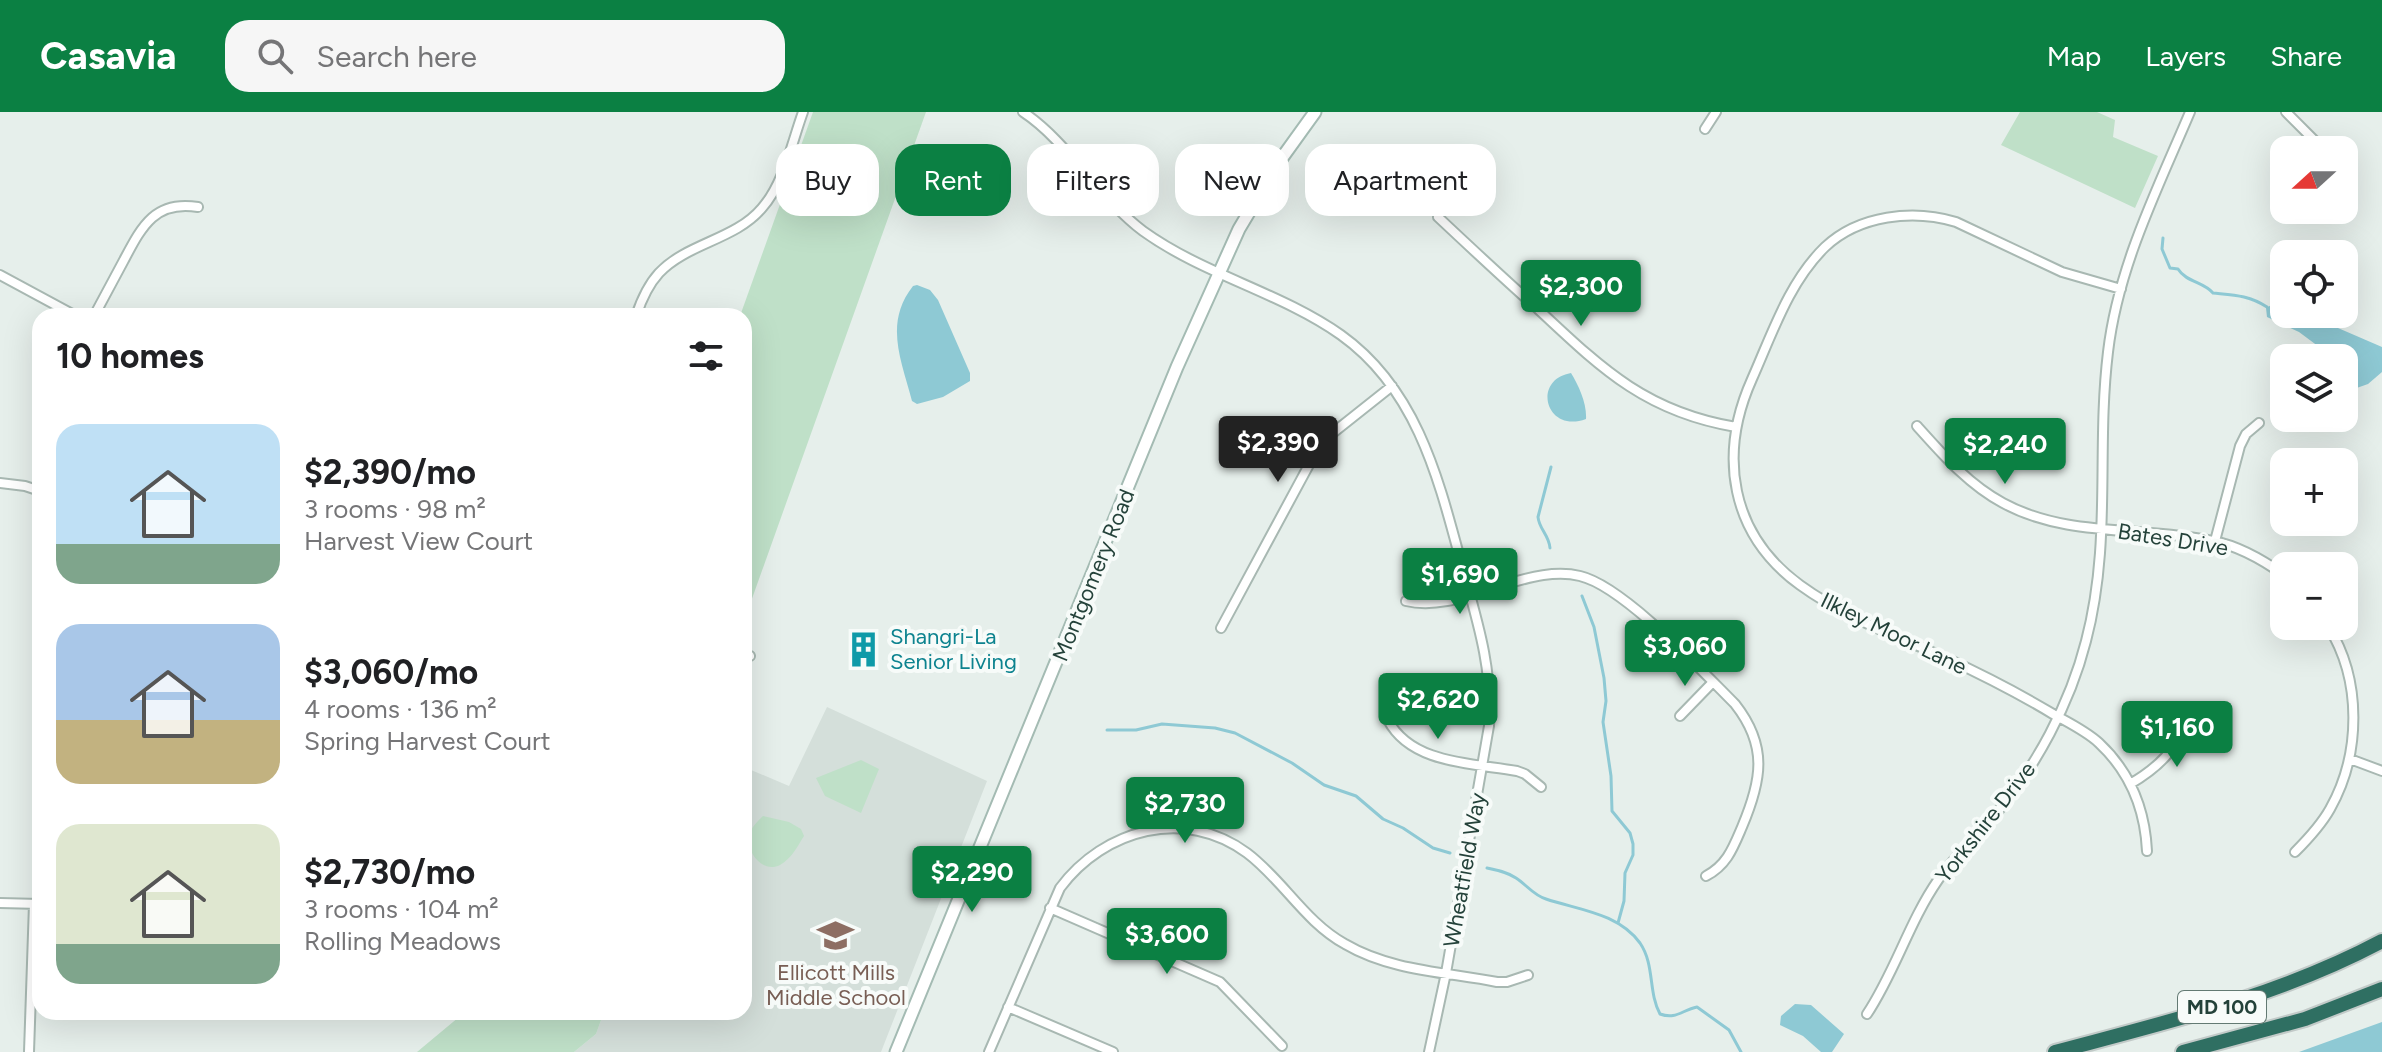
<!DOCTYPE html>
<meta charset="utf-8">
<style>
body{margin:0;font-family:Figtree,sans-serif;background:#f6f6f6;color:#202124;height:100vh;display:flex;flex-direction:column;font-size:30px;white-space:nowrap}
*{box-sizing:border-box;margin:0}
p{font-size:26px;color:#757577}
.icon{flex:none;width:44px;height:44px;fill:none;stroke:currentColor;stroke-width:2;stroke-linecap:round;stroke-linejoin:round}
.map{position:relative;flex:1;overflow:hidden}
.sheet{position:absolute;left:32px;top:196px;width:720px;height:712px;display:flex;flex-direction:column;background:#fff;border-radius:24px;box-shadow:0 8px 32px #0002}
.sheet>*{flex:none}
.banner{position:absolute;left:776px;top:32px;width:760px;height:72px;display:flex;gap:16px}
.needle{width:52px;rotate:249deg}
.tools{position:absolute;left:2270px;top:24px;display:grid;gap:16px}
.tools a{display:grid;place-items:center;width:88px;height:88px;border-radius:16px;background:#fff;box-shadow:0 8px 32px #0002;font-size:40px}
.price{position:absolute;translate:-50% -68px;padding:0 18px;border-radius:8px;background:#0b8043;color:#fff;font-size:26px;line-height:52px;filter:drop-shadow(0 2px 4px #0008)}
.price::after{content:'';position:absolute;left:50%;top:48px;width:24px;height:18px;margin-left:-12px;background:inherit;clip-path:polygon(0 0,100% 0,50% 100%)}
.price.active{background:#222;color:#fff}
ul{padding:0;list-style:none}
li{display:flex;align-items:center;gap:24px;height:200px;padding:0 24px}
li span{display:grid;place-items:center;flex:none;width:224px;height:160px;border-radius:24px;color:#555}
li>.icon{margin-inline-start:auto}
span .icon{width:96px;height:96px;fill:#fffc;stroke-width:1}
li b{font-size:34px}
h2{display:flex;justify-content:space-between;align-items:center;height:96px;padding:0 24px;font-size:34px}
.tag{padding:0 28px;border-radius:24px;background:#fff;box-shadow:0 8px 32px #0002;font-size:28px;line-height:72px}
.tag.active{background:#0b8043;color:#fff}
header{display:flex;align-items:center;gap:48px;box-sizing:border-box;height:112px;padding:0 40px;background:#0b8043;color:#fff}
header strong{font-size:38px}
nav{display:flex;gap:44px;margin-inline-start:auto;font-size:28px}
.search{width:560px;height:72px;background:#f6f6f6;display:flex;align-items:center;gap:20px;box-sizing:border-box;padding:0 28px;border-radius:24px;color:#757577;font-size:30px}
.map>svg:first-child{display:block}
.built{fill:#d4dfda}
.green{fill:#bfe0c8}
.water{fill:#8ec9d4}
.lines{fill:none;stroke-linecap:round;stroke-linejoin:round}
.stream{stroke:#8ec9d4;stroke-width:3}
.minor-casing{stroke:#a8b8b2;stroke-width:12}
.secondary-casing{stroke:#a4bbb3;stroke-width:15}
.motorway-casing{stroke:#c2cac8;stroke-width:18}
.minor{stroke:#fff;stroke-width:8}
.secondary{stroke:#fff;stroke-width:11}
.motorway{stroke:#2f6f62;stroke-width:14}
.labels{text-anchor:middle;stroke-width:8;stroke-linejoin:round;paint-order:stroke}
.shield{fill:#f7fbf9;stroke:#637a73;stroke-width:2}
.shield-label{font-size:20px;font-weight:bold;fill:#24423a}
.street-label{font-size:22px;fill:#24423a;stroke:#f7fbf9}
.culture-label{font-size:22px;fill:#0d838f;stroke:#f7fbf9;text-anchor:start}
.education-label{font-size:22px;fill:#785e54;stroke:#f7fbf9}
</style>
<header>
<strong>Casavia</strong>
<div class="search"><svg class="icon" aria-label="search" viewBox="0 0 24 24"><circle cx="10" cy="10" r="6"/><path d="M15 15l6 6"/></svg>Search here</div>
<nav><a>Map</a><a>Layers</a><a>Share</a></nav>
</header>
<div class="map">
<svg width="2382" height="940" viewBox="0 0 2382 940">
<rect width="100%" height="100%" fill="#e6efeb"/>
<path class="built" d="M 827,595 L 987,669 L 881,940 L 574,940 L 596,922 L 604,900 L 744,900 L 744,655 L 789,674 Z"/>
<path class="green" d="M 813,0 L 926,0 L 744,509 L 744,204 L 740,204 Z
M 2020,0 L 2097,0 L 2115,8 L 2113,25 L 2158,44 L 2135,96 L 2001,33 Z
M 861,648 L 879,657 L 861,701 L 825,684 L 816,666 Z
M 763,704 L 789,710 L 801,717 L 804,724 C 797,735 792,746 780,753 C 763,762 746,740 749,725 C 750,716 757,710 763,704 Z
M 465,900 L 604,900 L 596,922 L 574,940 L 417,940 Z"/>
<path class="water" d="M 917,173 L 930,178 L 938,188 L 970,261 L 970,269 L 943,285 L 917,292 L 912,289 C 901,247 884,211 913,174 Z
M 2275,191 L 2284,195 L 2284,202 L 2296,202 L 2309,212 L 2338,216 L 2382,235 L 2382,260 L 2368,272 L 2351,278 L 2344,265 L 2344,246 L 2334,246 L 2299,220 L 2267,205 L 2266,196 Z
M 1571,261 C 1579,274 1587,292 1586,307 C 1546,322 1531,268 1571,261 Z
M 1795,892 L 1811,893 L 1844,922 L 1832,940 L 1821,940 L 1803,924 L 1780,913 L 1781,904 Z
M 2382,910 L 2382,940 L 2299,940 Z"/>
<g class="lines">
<path class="stream" d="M 2163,126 L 2162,137 L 2170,156 L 2178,157 C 2186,170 2204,170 2213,181 C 2233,183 2249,183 2267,195
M 2336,216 L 2338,202
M 1550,436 C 1549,423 1539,417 1538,405 L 1551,355
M 1582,484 L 1594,515 L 1604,566 L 1606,589 L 1603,610 L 1611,664 L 1612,699 L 1630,721 L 1633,732 L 1633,743 L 1625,761 L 1624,789 L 1618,811
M 1107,618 L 1136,618 L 1162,612 L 1215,616 L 1235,621 L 1292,651 L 1324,673 L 1356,684 L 1383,707 L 1403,716 L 1433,736 L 1450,741
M 1487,756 C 1497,758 1507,760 1516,766 C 1527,773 1533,783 1546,787 C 1579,798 1618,801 1640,831 C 1655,853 1648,880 1660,902 C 1676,908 1682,898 1697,895 L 1729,918 L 1741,940"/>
<defs>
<path id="minor" d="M 1023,0 C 1067,29 1099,86 1143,119 C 1204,163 1280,180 1341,223 C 1418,278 1439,369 1462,454 C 1477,508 1493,557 1489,614 L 1446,861 L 1429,940
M 2286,0 L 2324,38
M 1705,17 L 1716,0
M 2344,102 L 2347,92 L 2344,73
M 1438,105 C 1471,136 1504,167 1538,197 C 1602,257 1646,300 1736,315
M 0,163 L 76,204
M 2121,177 L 2062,160 L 1956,110 C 1913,97 1859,103 1825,135 C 1789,170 1772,222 1752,267 C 1718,343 1730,422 1800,473 C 1844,505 1896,524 1946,546 C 1983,563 2018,581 2053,602 C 2069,611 2086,619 2099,631 C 2130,660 2145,698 2147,739
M 94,204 C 104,185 114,167 124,148 C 142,114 155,88 198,95
M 636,204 C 641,189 648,173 659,161 C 687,131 735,128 762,96 C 784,71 792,30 803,0
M 1917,314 C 1943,343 1969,373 2003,391 C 2067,426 2144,414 2213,429 C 2239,434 2263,448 2284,463
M 0,371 L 25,374 L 40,379
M 2215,429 L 2240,334 L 2246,322 L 2259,311
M 1406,489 C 1440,497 1475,481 1507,472 C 1530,465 1556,458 1580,464 C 1623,474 1701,558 1735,592 C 1768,634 1762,668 1742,715 C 1733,736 1727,753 1706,764
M 1221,516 L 1317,338 L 1329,324 L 1392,274
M 744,545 L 750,544
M 1680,604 L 1713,570
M 1388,608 C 1411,652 1472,651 1517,659 L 1525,662 L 1541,675
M 2350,647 L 2382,659
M 2130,672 C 2158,656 2175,638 2189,609
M 2295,740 C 2308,727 2321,713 2330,697 C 2361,642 2362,568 2328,514
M 0,791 L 40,792
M 1050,796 L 1220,870 L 1282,934
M 1008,895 L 1113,940
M 1867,902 C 1895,860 1909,810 1938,768 C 1954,745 1975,726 1994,704 C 2036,655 2070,592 2086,529 C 2112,430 2096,339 2108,240 C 2118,155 2157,78 2190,0
M 29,940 L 34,792
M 989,940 L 1060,776 C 1104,717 1185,695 1247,741 C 1283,768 1305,810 1345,832 C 1391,859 1446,860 1497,870 L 1507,870 L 1528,863"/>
<path id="secondary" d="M 896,940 L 1177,255 L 1239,117 L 1279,50 L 1315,0"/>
<path id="motorway" d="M 2055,940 C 2167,910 2279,884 2382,829
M 2183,940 L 2305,907 L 2382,877"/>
</defs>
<use href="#minor" class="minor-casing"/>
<use href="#secondary" class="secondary-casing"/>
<use href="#motorway" class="motorway-casing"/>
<use href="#minor" class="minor"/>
<use href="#secondary" class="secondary"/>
<use href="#motorway" class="motorway"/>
</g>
<defs>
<symbol id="building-bare" viewBox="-9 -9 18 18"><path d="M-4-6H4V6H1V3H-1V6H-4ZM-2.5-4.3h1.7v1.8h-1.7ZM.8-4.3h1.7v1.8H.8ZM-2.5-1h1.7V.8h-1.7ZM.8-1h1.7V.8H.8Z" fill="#0f9aa8" stroke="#f7fbf9" stroke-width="2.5" paint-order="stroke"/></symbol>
<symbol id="school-bare" viewBox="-9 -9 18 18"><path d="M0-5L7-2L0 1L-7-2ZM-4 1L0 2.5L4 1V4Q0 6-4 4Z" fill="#8d6e63" stroke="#f7fbf9" stroke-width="2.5" paint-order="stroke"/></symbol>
</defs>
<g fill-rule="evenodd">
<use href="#building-bare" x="838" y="512" width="51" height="51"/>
<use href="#school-bare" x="810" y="798" width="51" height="51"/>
</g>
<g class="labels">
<rect class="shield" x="2178" y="879" width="88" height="32" rx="6"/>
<g class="shield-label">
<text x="2222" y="902">MD 100</text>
</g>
<g class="street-label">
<text transform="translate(2173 427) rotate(9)" y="8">Bates Drive</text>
<text transform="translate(1093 463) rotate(-68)" y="8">Montgomery Road</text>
<text transform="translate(1894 521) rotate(26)" y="8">Ilkley Moor Lane</text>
<text transform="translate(1985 710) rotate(-52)" y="8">Yorkshire Drive</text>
<text transform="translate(1464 758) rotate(-80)" y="8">Wheatfield Way</text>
</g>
<g class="culture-label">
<text x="890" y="532">Shangri-La<tspan x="890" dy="25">Senior Living</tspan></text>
</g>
<g class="education-label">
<text x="836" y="868">Ellicott Mills<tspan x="836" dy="25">Middle School</tspan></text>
</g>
</g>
</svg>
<div class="tools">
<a><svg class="needle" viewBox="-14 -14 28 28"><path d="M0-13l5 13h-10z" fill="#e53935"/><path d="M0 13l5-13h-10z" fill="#757577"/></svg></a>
<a><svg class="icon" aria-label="locate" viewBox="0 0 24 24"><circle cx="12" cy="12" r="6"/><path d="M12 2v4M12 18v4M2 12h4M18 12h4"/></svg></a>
<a><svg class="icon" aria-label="layers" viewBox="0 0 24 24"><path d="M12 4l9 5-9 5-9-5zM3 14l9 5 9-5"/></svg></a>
<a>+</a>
<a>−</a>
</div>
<b class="price" style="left:1581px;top:216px">$2,300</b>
<b class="price active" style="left:1278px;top:372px">$2,390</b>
<b class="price" style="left:2005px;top:374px">$2,240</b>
<b class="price" style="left:1460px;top:504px">$1,690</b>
<b class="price" style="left:1685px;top:576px">$3,060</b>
<b class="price" style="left:1438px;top:629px">$2,620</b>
<b class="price" style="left:2177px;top:657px">$1,160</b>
<b class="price" style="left:1185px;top:733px">$2,730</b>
<b class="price" style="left:972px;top:802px">$2,290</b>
<b class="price" style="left:1167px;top:864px">$3,600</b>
<div class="banner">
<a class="tag">Buy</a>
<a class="tag active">Rent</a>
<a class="tag">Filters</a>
<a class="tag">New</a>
<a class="tag">Apartment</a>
</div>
<section class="sheet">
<h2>10 homes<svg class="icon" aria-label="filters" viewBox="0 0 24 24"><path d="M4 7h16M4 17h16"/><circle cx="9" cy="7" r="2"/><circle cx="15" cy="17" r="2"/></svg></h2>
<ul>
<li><span style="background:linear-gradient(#bfe0f5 75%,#7fa58c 0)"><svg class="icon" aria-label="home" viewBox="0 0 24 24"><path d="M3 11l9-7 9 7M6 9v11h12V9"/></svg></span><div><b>$2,390/mo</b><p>3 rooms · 98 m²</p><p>Harvest View Court</p></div></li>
<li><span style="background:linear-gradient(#a9c7e8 60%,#c2b280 0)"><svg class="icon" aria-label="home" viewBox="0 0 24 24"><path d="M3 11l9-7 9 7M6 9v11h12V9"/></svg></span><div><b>$3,060/mo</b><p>4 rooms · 136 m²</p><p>Spring Harvest Court</p></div></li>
<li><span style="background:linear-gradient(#dfe7d0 75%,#7fa58c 0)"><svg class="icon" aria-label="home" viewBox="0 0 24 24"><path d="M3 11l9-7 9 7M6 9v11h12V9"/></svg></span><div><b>$2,730/mo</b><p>3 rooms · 104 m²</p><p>Rolling Meadows</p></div></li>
</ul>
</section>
</div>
